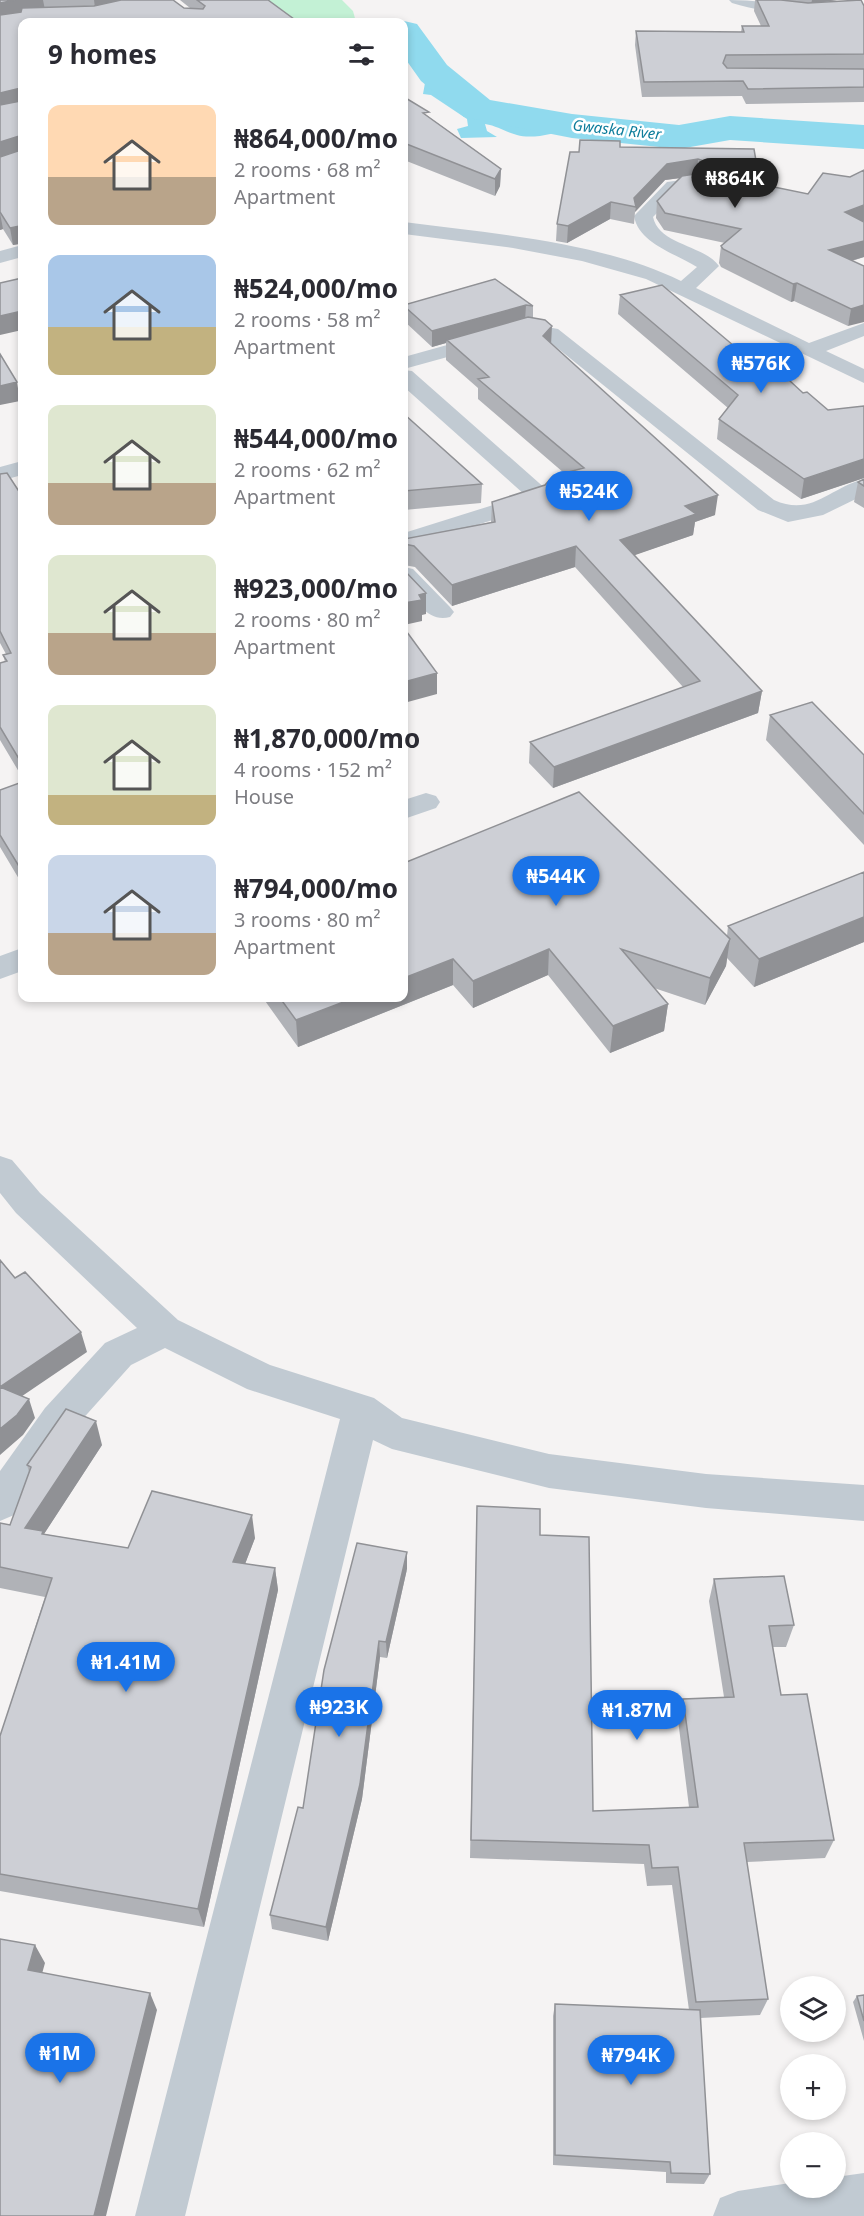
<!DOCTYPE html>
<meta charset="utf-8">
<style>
body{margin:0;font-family:"Noto Sans",sans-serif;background:#f2f2f3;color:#2b2b33;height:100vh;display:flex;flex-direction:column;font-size:22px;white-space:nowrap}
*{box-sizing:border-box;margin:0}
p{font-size:20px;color:#7c7c81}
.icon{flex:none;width:33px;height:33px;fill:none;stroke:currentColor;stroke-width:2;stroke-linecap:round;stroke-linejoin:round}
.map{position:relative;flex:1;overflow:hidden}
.panel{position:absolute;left:18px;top:18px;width:390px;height:984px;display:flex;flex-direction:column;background:#fff;border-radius:12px;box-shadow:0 3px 9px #0003}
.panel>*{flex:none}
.fabs{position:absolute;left:780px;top:1976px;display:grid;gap:12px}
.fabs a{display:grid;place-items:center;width:66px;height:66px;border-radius:50%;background:#fff;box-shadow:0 3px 9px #0003;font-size:30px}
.price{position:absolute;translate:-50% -51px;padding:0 14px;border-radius:21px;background:#1a73e8;color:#fff;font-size:20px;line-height:39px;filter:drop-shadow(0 2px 3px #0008)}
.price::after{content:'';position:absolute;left:50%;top:36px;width:18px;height:14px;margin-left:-9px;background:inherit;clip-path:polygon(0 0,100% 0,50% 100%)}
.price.current{background:#222;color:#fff}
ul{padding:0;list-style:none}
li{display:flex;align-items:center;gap:18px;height:150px;padding:0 30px}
li span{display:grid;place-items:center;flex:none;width:168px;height:120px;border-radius:12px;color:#555}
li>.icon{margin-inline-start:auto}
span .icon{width:72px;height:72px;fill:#fffc;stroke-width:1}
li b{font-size:26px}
h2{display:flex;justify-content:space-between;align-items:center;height:72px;padding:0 30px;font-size:26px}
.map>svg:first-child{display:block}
.green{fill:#c3f1d5}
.water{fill:#90daee}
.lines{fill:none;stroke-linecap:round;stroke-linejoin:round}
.river{fill:#90daee;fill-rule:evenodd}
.minor{fill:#c1cad2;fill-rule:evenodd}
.wall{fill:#b0b2b7}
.shaded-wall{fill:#909195}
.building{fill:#cdcfd5;stroke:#909195;stroke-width:1.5}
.labels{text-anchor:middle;stroke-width:5;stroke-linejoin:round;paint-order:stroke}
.far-water-label{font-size:15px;font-style:italic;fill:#0c7c9b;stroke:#fff}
</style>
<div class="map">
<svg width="864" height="2216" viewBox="0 0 864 2216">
<rect width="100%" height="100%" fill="#f5f3f3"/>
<path class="green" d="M 254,0 L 342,0 L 353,11 L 356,22 C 331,22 302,16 280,21 Z"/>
<path class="water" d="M 437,80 L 476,111 L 567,127 C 556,135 530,139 517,135 C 505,132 498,126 485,124 L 487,131 L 497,137 L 461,138 L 457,129 L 468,126 L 467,119 L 431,95 L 423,94 L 425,83 Z"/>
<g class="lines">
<path class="river" d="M 404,21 L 417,24 L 447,65 L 490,100 L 572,114 L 679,125 L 730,116 L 864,125 L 864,149 L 730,140 L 679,149 L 572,138 L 464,117 L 421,81 L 404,57 L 404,22 L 399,22 Z"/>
<path class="minor" d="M 729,0 C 757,0 784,5 811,6 C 829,6 841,0 857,0 L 852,10 C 812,20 770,14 732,3 Z
M 696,178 L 703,180 L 705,184 L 703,188 L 679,191 L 653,217 C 659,245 704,245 719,266 L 696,288 L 809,343 L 864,323 L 864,336 L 826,351 L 864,369 L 864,383 L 646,279 L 582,261 L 513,248 L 404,234 L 404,222 C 494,234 599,241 681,281 L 697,267 C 675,253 639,244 634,216 L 667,182 Z
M 22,245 L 22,257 L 0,263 L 0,251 Z
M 526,323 L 558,329 L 774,500 C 812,517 829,488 864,479 L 864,495 L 823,515 L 788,522 L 758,510 L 545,338 L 527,335 L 404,369 L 404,357 Z
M 404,370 L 412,371 L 547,490 L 551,495 L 543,504 L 404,548 L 404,533 L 525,495 L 404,387 Z
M 22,461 L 22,475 L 0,481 L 0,467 Z
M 404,567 L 413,569 L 450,607 L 454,612 L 450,617 C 429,623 417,602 404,588 Z
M 426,793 L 436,796 L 440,802 L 436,808 L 404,819 L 404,800 Z
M 22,948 L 22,971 L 0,979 L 0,956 Z
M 0,1156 L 12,1160 L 40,1193 L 178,1320 L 270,1365 L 374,1398 L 402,1418 L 549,1454 L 706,1474 L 864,1485 L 864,1521 L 706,1508 L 549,1488 L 392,1449 L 373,1440 L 185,2216 L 135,2216 L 340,1419 L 247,1389 L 165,1348 L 131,1365 L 71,1432 L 14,1515 L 0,1521 L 0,1471 L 45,1408 L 105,1343 L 137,1328 L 16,1213 L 0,1193 Z
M 864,2173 L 864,2216 L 713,2216 L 720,2198 L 738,2191 L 790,2183 L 790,2187 L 836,2187 L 836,2177 Z"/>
</g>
<path class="wall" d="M 0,0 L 173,0 L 184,8 L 190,8 L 180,0 L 268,0 L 298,22 L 22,22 L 22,261 L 19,244 L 13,245 L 3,229 L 0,230 Z
M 755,0 L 837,0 L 819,3 L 864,6 L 864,102 L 746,104 L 742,96 L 642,97 L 635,45 L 636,31 L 741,32 L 742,26 L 761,26 L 754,11 Z
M 404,97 L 429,117 L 501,169 L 500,186 L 495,196 L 404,160 Z
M 620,147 L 754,149 L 760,184 L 864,222 L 864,257 L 852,261 L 864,266 L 848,326 L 794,301 L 791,302 L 721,267 L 719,263 L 721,246 L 725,243 L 664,230 L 656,218 L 657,201 L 680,178 L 665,180 L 635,212 L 634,224 L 610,219 L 567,243 L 556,241 L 557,224 L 579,152 Z
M 495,279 L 533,306 L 533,318 L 551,343 L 715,515 L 695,522 L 693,535 L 634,555 L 762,691 L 758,713 L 553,788 L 529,763 L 530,742 L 683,687 L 575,567 L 452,606 L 415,567 L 404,565 L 404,539 L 491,522 L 492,502 L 545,485 L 564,473 L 478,399 L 478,388 L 446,360 L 446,343 L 432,347 L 404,321 L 404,305 Z
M 620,295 L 747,357 L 828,410 L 864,406 L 864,478 L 801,499 L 717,439 L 719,419 L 728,408 L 618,314 Z
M 404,414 L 482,484 L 481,503 L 404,510 Z
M 0,474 L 22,496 L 22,777 L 0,740 L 0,663 L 5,662 L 3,655 L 6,654 L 0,643 Z
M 864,479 L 864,508 L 854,502 L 858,482 Z
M 770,715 L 864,755 L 864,845 L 766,740 Z
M 22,782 L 22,884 L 0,847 L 0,790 Z
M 404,863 L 727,936 L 728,926 L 864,872 L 864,942 L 754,987 L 727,958 L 726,966 L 705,1005 L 654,988 L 668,1004 L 664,1031 L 610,1053 L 548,975 L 473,1008 L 453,985 L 298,1047 L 263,998 L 404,998 Z
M 102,1445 L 44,1534 L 128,1548 L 255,1538 L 245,1564 L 275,1568 L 278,1590 L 204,1927 L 0,1891 L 0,1736 L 45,1597 L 0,1588 L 0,1523 L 10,1525 L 29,1472 L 27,1465 Z
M 477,1506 L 540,1535 L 593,1811 L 689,1807 L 678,1720 L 683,1699 L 724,1697 L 709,1601 L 714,1579 L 794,1625 L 786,1647 L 773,1647 L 781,1695 L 834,1840 L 825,1858 L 747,1862 L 768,1999 L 760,2015 L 700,2018 L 710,2174 L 704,2184 L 666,2183 L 666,2172 L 553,2165 L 553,2016 L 555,2004 L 689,2010 L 672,1885 L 647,1886 L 644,1864 L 470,1858 Z
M 407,1569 L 387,1658 L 380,1657 L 362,1799 L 328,1941 L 272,1929 L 270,1915 L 303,1808 Z
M 864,1995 L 864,2041 L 853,2002 L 857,1996 Z"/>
<path class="shaded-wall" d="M 15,0 L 43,0 L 45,10 L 0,20 L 0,3 Z
M 94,0 L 130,0 L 95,8 Z
M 812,0 L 837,0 L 811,4 Z
M 21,88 L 22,104 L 0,110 L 0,93 Z
M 19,136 L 21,153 L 0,160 L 0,142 Z
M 698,159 L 697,176 L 665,180 L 635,212 L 636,207 L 634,198 L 667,164 Z
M 501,169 L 500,186 L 495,196 L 495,179 Z
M 611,202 L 610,219 L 567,243 L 568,226 Z
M 864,205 L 864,221 L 842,229 L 845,212 Z
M 0,213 L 3,229 L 0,230 Z
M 20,226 L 22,238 L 19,242 L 19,244 L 13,245 L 10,228 Z
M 864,241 L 864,257 L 826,268 L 829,250 Z
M 797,283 L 794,301 L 791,302 L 793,284 Z
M 526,305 L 525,321 L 447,340 L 446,343 L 432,347 L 432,331 Z
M 864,305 L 864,322 L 848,326 L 851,309 Z
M 22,311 L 22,330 L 0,335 L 0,316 Z
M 552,326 L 551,345 L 543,336 Z
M 17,382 L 20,401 L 0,405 L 0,386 Z
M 864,459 L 864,478 L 801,499 L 804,479 Z
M 718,495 L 715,515 L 695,522 L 693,535 L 618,561 L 620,540 L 685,506 Z
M 576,546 L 575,567 L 452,606 L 452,585 Z
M 426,593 L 426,614 L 422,615 L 422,621 L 404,625 L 404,603 L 419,595 Z
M 437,673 L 437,694 L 404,703 L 404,682 Z
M 762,691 L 758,713 L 553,788 L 554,767 Z
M 864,917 L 864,942 L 754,987 L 759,959 Z
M 730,939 L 726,966 L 705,1005 L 710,978 Z
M 549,949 L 548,975 L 473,1008 L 473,981 Z
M 453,959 L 453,985 L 298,1047 L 296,1020 L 354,998 L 404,998 L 404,978 Z
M 668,1004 L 664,1031 L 610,1053 L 613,1026 Z
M 81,1332 L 87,1352 L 6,1407 L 0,1387 Z
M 29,1399 L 35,1418 L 23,1435 L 0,1455 L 0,1429 Z
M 96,1421 L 102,1445 L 44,1534 L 25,1528 Z
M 252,1515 L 255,1538 L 237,1585 L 233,1562 Z
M 407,1552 L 407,1569 L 387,1658 L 386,1642 Z
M 275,1568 L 278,1590 L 204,1927 L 198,1909 Z
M 379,1641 L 380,1657 L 362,1799 L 328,1941 L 326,1927 Z
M 35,1945 L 45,1963 L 38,1988 L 28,1970 Z
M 150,1993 L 157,2010 L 106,2216 L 94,2216 Z"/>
<path class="building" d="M 0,0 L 15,0 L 0,3 Z
M 121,0 L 173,0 L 184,8 L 203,9 L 205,6 L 197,0 L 268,0 L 298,22 L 22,22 L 22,248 L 19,242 L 21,239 L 20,226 L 10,228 L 0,212 L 0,157 L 21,150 L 22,138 L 19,136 L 0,142 L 0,105 L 21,101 L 21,88 L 0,93 L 0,15 L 21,12 L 22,8 L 94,6 Z
M 757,0 L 781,0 L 808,3 L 861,0 L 864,6 L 864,54 L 726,55 L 723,63 L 727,68 L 864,69 L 864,87 L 748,89 L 743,81 L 644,82 L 636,31 L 744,32 L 742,26 L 769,26 Z
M 404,97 L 429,112 L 423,113 L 501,169 L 495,179 L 404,143 Z
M 580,140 L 620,141 L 620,147 L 754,149 L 760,184 L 808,194 L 823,173 L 850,177 L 864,170 L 864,205 L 845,212 L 864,222 L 864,241 L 829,250 L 864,266 L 864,305 L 851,309 L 797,283 L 793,284 L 723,249 L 721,246 L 741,229 L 665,213 L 657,201 L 682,176 L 707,172 L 707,162 L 698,159 L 667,164 L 634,198 L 636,207 L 611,202 L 568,226 L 557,224 L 570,152 L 579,152 Z
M 22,278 L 22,311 L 0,316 L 0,283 Z
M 495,279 L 533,306 L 526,305 L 432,331 L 404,306 L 404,305 Z
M 662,285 L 747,357 L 752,355 L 772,370 L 777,369 L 803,393 L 807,392 L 828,410 L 864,406 L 864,459 L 804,479 L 719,419 L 738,395 L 620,295 Z
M 528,317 L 545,320 L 552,326 L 543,336 L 718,495 L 685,506 L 696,514 L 620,540 L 762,691 L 554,767 L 530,742 L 700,681 L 576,546 L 452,585 L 414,546 L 404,544 L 404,539 L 495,522 L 492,502 L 545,485 L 553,476 L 584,468 L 478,379 L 489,377 L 447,340 Z
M 0,354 L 17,382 L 0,386 Z
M 404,414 L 482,484 L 404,491 Z
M 7,473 L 22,496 L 22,764 L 0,727 L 0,663 L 7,661 L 3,655 L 11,653 L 0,631 L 0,474 Z
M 864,479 L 864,486 L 858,482 Z
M 404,570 L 426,593 L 419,595 L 422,600 L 404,603 Z
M 404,628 L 437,673 L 404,682 Z
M 812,702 L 864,755 L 864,814 L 770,715 Z
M 22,782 L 22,867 L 20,868 L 0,835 L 0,790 Z
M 579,792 L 730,939 L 710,978 L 621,949 L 668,1004 L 613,1026 L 549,949 L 473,981 L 453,959 L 404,978 L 404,863 Z
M 864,872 L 864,917 L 759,959 L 728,926 Z
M 280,998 L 354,998 L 296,1020 Z
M 0,1260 L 15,1278 L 25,1272 L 81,1332 L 0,1387 Z
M 0,1387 L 29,1399 L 17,1415 L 0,1429 Z
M 66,1409 L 96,1421 L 25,1528 L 43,1531 L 42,1534 L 128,1548 L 152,1491 L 252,1515 L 233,1562 L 275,1568 L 198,1909 L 0,1874 L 0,1736 L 52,1578 L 0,1567 L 0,1523 L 10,1525 L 31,1467 L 27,1465 Z
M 477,1506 L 540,1509 L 540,1535 L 589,1537 L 593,1811 L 698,1807 L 683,1699 L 734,1697 L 714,1579 L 784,1576 L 794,1625 L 769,1626 L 781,1695 L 807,1694 L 834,1840 L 744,1843 L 768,1999 L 696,2002 L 678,1867 L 652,1868 L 649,1845 L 471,1840 Z
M 357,1543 L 407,1552 L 386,1642 L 379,1641 L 360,1784 L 326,1927 L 270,1915 L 298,1807 L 303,1808 L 324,1670 Z
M 0,1939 L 35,1945 L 28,1970 L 150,1993 L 94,2216 L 0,2216 Z
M 864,1995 L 864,2021 L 857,1996 Z
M 555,2004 L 700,2010 L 710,2174 L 671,2173 L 670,2162 L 555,2155 Z"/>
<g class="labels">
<g class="far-water-label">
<text transform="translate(617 130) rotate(6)" y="5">Gwaska River</text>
</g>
</g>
</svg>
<div class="fabs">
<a><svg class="icon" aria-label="layers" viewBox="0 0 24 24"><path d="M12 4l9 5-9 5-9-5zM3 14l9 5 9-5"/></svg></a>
<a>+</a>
<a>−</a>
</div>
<b class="price current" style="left:735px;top:209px">₦864K</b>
<b class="price" style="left:761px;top:394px">₦576K</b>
<b class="price" style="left:589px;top:522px">₦524K</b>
<b class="price" style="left:556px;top:907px">₦544K</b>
<b class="price" style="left:126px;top:1693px">₦1.41M</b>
<b class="price" style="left:339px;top:1738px">₦923K</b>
<b class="price" style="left:637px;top:1741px">₦1.87M</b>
<b class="price" style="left:60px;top:2084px">₦1M</b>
<b class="price" style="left:631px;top:2086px">₦794K</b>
<section class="panel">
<h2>9 homes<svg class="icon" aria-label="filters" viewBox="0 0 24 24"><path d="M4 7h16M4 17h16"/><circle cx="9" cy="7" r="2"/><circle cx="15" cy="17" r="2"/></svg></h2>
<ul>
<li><span style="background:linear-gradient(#ffd9b3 60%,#b9a48a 0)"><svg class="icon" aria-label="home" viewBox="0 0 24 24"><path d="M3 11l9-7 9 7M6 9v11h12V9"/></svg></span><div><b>₦864,000/mo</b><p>2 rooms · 68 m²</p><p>Apartment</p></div></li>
<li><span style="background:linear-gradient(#a9c7e8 60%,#c2b280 0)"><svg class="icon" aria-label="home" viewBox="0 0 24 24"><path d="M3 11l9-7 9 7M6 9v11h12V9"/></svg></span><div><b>₦524,000/mo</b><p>2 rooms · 58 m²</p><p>Apartment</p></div></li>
<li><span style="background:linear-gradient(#dfe7d0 65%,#b9a48a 0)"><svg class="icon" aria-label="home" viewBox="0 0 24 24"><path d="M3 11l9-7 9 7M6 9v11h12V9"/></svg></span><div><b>₦544,000/mo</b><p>2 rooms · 62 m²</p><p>Apartment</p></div></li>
<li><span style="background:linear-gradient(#dfe7d0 65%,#b9a48a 0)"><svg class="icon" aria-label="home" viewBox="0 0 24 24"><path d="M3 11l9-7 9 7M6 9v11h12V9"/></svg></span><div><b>₦923,000/mo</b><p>2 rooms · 80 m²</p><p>Apartment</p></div></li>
<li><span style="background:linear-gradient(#dfe7d0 75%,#c2b280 0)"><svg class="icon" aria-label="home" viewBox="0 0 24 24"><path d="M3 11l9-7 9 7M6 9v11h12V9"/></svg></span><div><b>₦1,870,000/mo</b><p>4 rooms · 152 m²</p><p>House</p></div></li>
<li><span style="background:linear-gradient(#c9d6e8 65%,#b9a48a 0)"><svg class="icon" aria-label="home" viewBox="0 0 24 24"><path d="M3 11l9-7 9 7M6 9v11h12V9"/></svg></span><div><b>₦794,000/mo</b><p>3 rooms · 80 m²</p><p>Apartment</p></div></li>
</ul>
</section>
</div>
